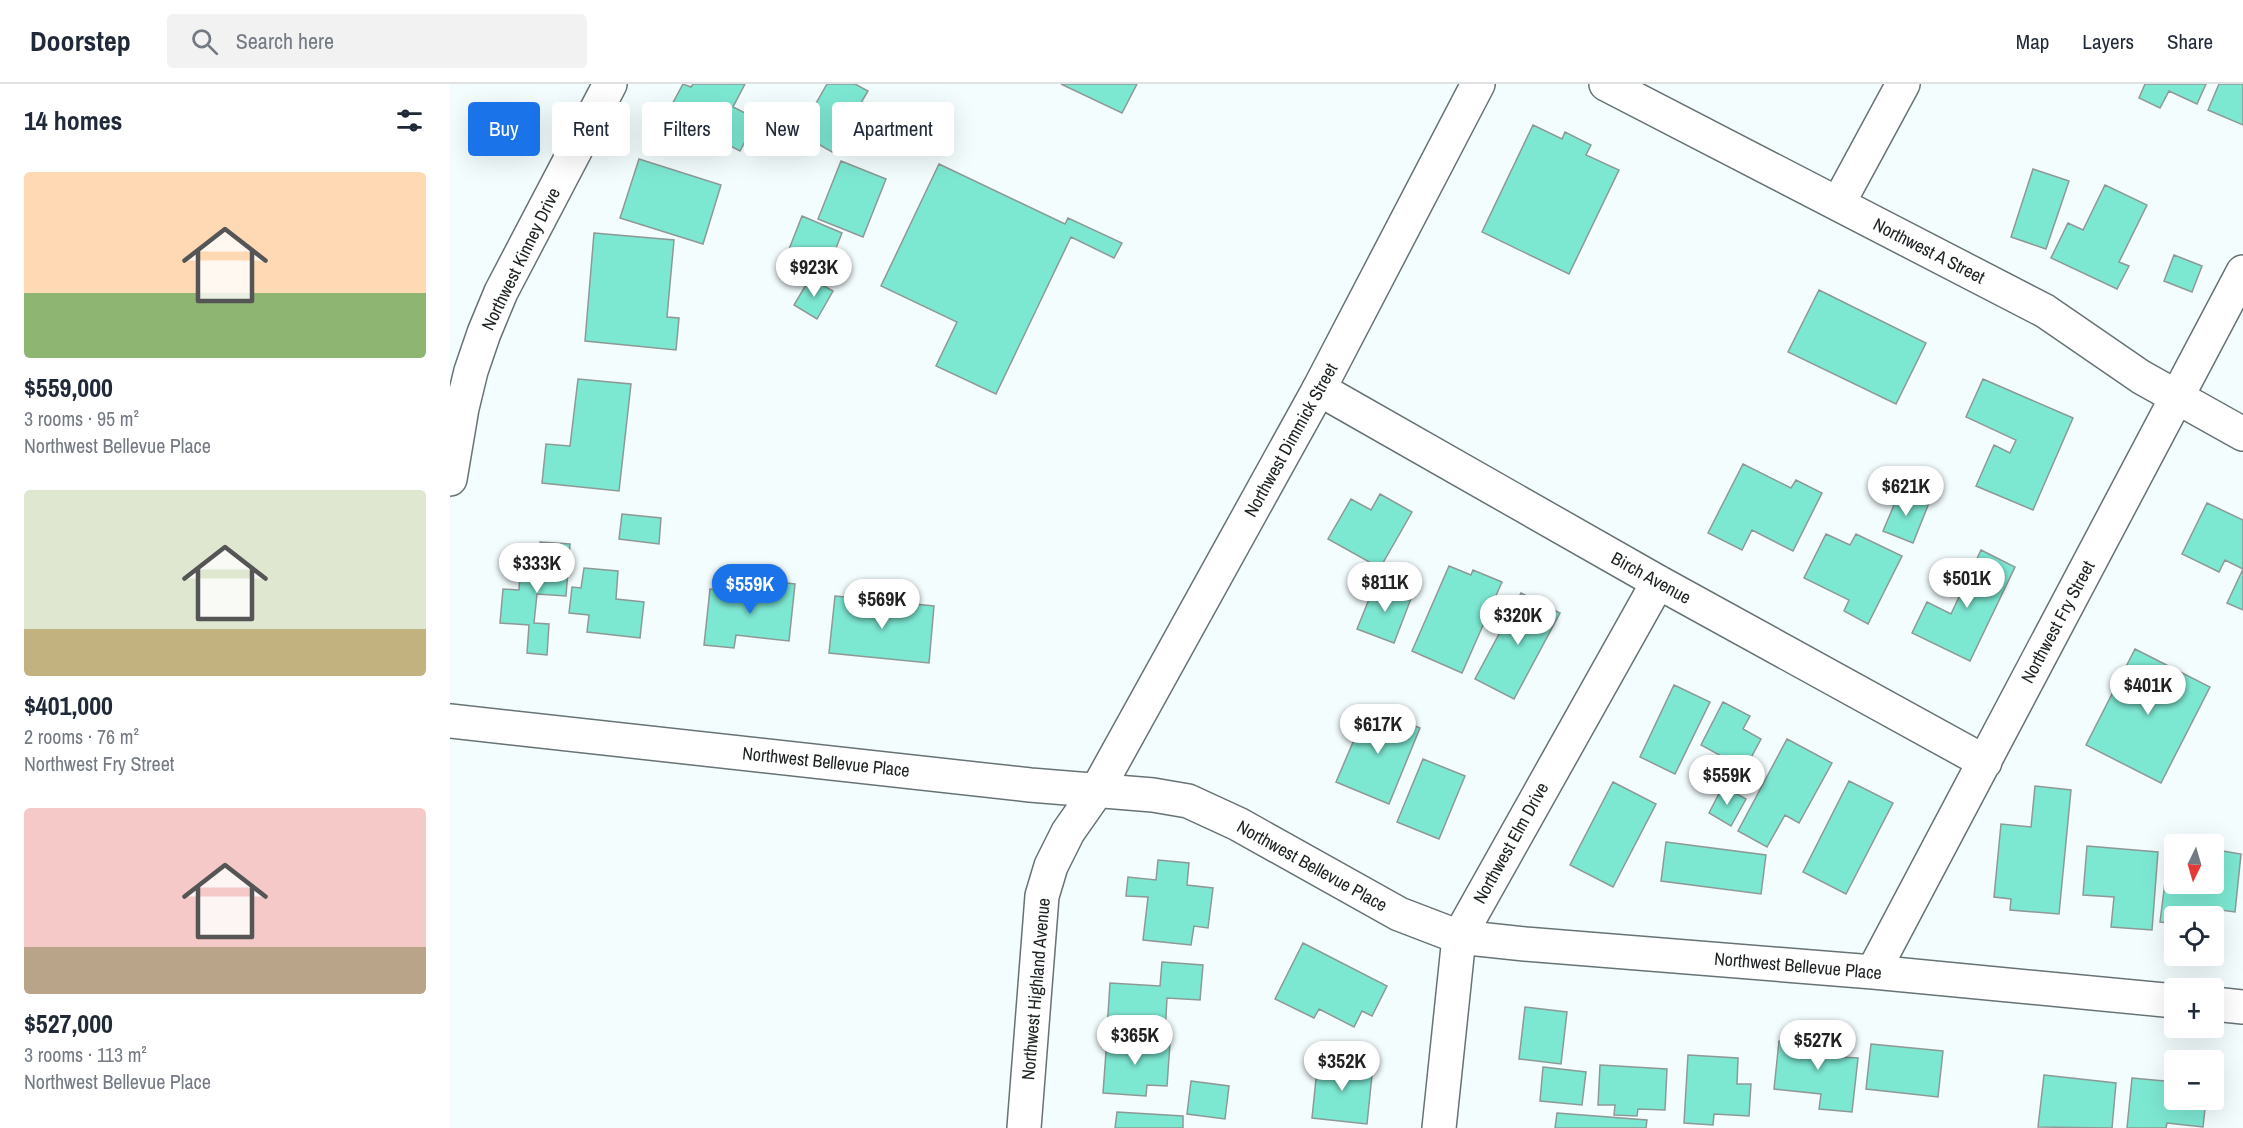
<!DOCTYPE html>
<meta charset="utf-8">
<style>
body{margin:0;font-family:"Archivo Narrow",sans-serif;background:#f2f2f3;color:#1f2937;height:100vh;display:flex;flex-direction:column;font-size:22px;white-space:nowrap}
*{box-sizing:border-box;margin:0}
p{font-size:20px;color:#747a83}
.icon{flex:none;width:33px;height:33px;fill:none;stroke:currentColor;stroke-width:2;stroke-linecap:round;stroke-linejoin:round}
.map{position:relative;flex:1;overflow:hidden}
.details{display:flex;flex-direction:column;background:#fff;width:450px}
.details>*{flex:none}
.hud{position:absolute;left:18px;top:18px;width:570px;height:54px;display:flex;gap:12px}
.needle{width:39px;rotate:185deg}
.tools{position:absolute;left:1714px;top:750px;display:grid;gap:12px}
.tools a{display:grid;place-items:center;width:60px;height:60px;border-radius:6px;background:#fff;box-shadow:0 6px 24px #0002;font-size:30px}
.price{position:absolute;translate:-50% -51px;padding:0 14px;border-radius:21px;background:#fff;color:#222;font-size:20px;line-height:39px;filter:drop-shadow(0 2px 3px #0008)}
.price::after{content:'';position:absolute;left:50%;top:36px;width:18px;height:14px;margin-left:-9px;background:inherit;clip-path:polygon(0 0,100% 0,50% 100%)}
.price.current{background:#1a73e8;color:#fff}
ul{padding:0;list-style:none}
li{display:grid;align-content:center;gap:12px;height:318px;padding:0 24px}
li span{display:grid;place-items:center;height:186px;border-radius:6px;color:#555}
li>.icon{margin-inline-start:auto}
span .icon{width:108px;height:108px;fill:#fffc;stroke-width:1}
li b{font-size:26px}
h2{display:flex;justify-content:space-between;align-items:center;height:72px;padding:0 24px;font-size:26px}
.pill{padding:0 21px;border-radius:6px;background:#fff;box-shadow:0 6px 24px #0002;font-size:21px;line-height:54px}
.pill.current{background:#1a73e8;color:#fff}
header{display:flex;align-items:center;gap:36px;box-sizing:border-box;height:84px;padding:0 30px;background:#fff;border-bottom:2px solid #e0e1e3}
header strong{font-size:28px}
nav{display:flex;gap:33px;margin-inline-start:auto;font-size:21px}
.search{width:420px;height:54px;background:#f2f2f3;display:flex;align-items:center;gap:15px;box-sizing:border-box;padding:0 21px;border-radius:6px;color:#747a83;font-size:22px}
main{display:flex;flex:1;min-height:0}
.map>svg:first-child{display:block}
.building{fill:#7de8d2;stroke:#8d9996;stroke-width:1.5}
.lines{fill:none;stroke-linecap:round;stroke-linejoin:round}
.minor-casing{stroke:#667274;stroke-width:36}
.secondary-casing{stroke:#667274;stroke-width:36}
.minor{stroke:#fff;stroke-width:33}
.secondary{stroke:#fff;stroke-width:33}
.labels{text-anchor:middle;stroke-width:6;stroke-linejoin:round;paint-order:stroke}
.street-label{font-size:18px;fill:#1c2122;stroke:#fff}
</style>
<header>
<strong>Doorstep</strong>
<div class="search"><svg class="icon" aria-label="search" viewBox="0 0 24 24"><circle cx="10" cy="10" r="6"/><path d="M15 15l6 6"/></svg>Search here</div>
<nav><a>Map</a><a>Layers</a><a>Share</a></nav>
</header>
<main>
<section class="details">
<h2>14 homes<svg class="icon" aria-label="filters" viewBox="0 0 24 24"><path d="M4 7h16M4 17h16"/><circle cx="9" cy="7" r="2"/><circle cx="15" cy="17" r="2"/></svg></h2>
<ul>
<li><span style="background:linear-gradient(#ffd9b3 65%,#8fb573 0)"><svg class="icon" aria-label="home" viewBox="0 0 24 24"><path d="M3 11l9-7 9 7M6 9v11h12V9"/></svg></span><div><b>$559,000</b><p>3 rooms · 95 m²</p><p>Northwest Bellevue Place</p></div></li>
<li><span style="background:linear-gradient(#dfe7d0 75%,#c2b280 0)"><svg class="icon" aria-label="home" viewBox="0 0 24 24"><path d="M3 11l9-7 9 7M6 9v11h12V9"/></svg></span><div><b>$401,000</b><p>2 rooms · 76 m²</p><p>Northwest Fry Street</p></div></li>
<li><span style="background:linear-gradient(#f6c9c9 75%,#b9a48a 0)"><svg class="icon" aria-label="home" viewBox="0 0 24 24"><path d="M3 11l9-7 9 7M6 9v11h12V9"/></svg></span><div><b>$527,000</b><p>3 rooms · 113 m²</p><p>Northwest Bellevue Place</p></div></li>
</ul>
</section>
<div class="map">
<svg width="1793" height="1044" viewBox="0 0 1793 1044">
<rect width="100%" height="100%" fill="#f4fdfe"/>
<path class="building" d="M 233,0 L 241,3 L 243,0 L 295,0 L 283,23 L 307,35 L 290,67 L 265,54 L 260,63 L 212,39 Z
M 377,0 L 405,0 L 418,7 L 382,68 L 349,49 Z
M 611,0 L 687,0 L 672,29 Z
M 1695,0 L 1756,0 L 1747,20 L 1719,7 L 1710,24 L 1689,14 Z
M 1769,0 L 1793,0 L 1793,41 L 1758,26 Z
M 1083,41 L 1112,55 L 1115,48 L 1141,61 L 1136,71 L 1169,86 L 1119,190 L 1032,148 Z
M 189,75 L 271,101 L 253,160 L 170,134 Z
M 391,77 L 436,95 L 413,153 L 368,135 Z
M 489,80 L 615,140 L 618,134 L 672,159 L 664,174 L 621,153 L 546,310 L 486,282 L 507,238 L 431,202 Z
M 1583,85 L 1619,97 L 1596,165 L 1561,153 Z
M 1655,101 L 1697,121 L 1669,178 L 1679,182 L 1667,205 L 1601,174 L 1618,139 L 1633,146 Z
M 352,132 L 392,149 L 376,189 L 336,173 Z
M 144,149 L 224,156 L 217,233 L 229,234 L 226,266 L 135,257 Z
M 1724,171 L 1752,182 L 1742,208 L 1714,197 Z
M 360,194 L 383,207 L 367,235 L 344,221 Z
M 1369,206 L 1476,259 L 1446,320 L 1338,268 Z
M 128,295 L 181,300 L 169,407 L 92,399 L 96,360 L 120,362 Z
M 1533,295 L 1623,334 L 1583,426 L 1526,402 L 1544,361 L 1560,369 L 1566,356 L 1516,333 Z
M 1293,380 L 1341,404 L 1346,396 L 1372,409 L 1343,467 L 1302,446 L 1292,466 L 1258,449 Z
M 1450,407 L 1479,419 L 1463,459 L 1433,447 Z
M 930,410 L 962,428 L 930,484 L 878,455 L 901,415 L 921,426 Z
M 1757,419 L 1793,436 L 1793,526 L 1777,519 L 1793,485 L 1775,476 L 1769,488 L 1732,470 Z
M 172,430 L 211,434 L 209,460 L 169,455 Z
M 1376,450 L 1400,461 L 1406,450 L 1452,472 L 1418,540 L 1394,527 L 1399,516 L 1354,494 Z
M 90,458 L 120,460 L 116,512 L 87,510 L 84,539 L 99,540 L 97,571 L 77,569 L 79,541 L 50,539 L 53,505 L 69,506 L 70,488 L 88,489 Z
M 1531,466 L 1565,483 L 1520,577 L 1462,549 L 1477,518 L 1501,530 Z
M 999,482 L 1021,491 L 1023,486 L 1052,498 L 1012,589 L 962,567 Z
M 134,484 L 168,487 L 166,515 L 194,518 L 190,554 L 137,548 L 139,531 L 119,529 L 122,503 L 131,504 Z
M 318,497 L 345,500 L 339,557 L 286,551 L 284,564 L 254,561 L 260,505 L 317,511 Z
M 926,498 L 962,512 L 944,559 L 907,545 Z
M 1071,509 L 1110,529 L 1064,615 L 1025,595 Z
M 385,512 L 484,522 L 479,579 L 379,569 Z
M 1685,565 L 1760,603 L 1711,699 L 1636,661 Z
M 1224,601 L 1260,618 L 1225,690 L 1190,673 Z
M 1273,618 L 1300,632 L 1293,645 L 1311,655 L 1295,685 L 1251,661 Z
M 918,623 L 970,644 L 939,720 L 886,698 Z
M 1337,655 L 1382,679 L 1349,739 L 1335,731 L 1317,763 L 1288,747 Z
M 973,675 L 1015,692 L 989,755 L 947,738 Z
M 1399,697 L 1443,719 L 1396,810 L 1353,788 Z
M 1163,698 L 1206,720 L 1163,803 L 1120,781 Z
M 1273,702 L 1296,715 L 1281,742 L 1259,729 Z
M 1585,702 L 1621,706 L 1609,830 L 1560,826 L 1561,815 L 1544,813 L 1551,740 L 1581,743 Z
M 1216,758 L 1316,771 L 1311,810 L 1211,797 Z
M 1637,762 L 1708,768 L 1702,846 L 1661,843 L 1664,813 L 1633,811 Z
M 1767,766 L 1791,770 L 1785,828 L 1748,823 L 1747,832 L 1725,832 L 1725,840 L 1710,838 L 1717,782 L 1725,783 L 1725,800 L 1764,800 Z
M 708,776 L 739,779 L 737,801 L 763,804 L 758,844 L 744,842 L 741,861 L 693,856 L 698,813 L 676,812 L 678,793 L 706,796 Z
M 853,859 L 937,902 L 922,932 L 912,927 L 904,943 L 869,925 L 864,934 L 825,915 Z
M 712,878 L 753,881 L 750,916 L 717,914 L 715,950 L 657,946 L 660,899 L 710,902 Z
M 1075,923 L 1117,928 L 1111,980 L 1069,975 Z
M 1364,948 L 1393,951 L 1391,973 L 1408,974 L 1402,1028 L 1369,1025 L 1371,1010 L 1324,1005 L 1329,957 L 1363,961 Z
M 657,954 L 720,959 L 717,1002 L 697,1001 L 696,1012 L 653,1009 Z
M 1421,960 L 1493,967 L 1488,1013 L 1416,1005 Z
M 1238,971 L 1288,974 L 1287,1000 L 1301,1000 L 1299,1032 L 1264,1030 L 1263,1041 L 1234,1039 Z
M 868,975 L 923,981 L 917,1040 L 862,1034 Z
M 1150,981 L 1217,985 L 1215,1026 L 1188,1025 L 1187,1032 L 1164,1031 L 1165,1021 L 1148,1021 Z
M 1093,983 L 1136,988 L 1132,1021 L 1090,1017 Z
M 1594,991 L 1666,999 L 1662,1044 L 1588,1043 Z
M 1682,994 L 1725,998 L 1725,1016 L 1756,1016 L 1753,1043 L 1717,1039 L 1716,1044 L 1677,1044 Z
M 741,997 L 779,1002 L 775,1035 L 737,1030 Z
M 667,1028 L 733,1032 L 733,1044 L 665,1044 Z
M 1107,1029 L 1197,1036 L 1196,1044 L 1105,1044 Z"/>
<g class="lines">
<defs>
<path id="minor" d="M 1156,0 L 1595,227 L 1691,293 L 1793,350
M 1388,120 L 1453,0
M 869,305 L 1208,498 L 1535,678
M 0,395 L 12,324 L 21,287 L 34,249 L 51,208 L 160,0
M 0,637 L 580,701 L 703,711 L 738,717 L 788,740 L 949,830 L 1009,853 L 1075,860 L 1423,888 L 1725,917
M 1423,888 L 1793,188
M 1764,920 L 1793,923
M 989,1044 L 1009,853 L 1208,498"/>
<path id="secondary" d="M 574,1044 L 592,812 L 601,782 L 618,748 L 646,708 L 869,305 L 1028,0"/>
</defs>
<use href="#minor" class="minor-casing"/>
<use href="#secondary" class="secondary-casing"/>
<use href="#minor" class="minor"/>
<use href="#secondary" class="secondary"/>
</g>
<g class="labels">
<g class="street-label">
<text transform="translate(1479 167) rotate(27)" y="6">Northwest A Street</text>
<text transform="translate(71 175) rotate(-64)" y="6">Northwest Kinney Drive</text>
<text transform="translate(841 356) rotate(-61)" y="6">Northwest Dimmick Street</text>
<text transform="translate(1201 494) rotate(29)" y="6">Birch Avenue</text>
<text transform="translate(1608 538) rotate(-62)" y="6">Northwest Fry Street</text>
<text transform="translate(376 678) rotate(6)" y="6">Northwest Bellevue Place</text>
<text transform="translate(1061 759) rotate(-61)" y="6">Northwest Elm Drive</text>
<text transform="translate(862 782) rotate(29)" y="6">Northwest Bellevue Place</text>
<text transform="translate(1348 882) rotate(5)" y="6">Northwest Bellevue Place</text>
<text transform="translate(586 905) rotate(-85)" y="6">Northwest Highland Avenue</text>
</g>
</g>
</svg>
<div class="tools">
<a><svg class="needle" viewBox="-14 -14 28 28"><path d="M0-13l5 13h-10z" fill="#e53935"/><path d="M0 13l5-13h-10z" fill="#747a83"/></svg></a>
<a><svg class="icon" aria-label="locate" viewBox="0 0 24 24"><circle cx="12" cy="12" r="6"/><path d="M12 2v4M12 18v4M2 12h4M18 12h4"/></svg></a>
<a>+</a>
<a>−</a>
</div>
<b class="price" style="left:364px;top:214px">$923K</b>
<b class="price" style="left:1456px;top:433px">$621K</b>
<b class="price" style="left:87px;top:510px">$333K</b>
<b class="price" style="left:1517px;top:525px">$501K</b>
<b class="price" style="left:935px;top:529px">$811K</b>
<b class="price current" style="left:300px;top:531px">$559K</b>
<b class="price" style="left:432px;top:546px">$569K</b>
<b class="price" style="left:1068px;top:562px">$320K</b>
<b class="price" style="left:1698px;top:632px">$401K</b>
<b class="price" style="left:928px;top:671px">$617K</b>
<b class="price" style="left:1277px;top:722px">$559K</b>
<b class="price" style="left:685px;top:982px">$365K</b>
<b class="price" style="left:1368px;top:987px">$527K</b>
<b class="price" style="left:892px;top:1008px">$352K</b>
<div class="hud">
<a class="pill current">Buy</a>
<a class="pill">Rent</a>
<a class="pill">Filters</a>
<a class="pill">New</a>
<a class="pill">Apartment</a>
</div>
</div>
</main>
